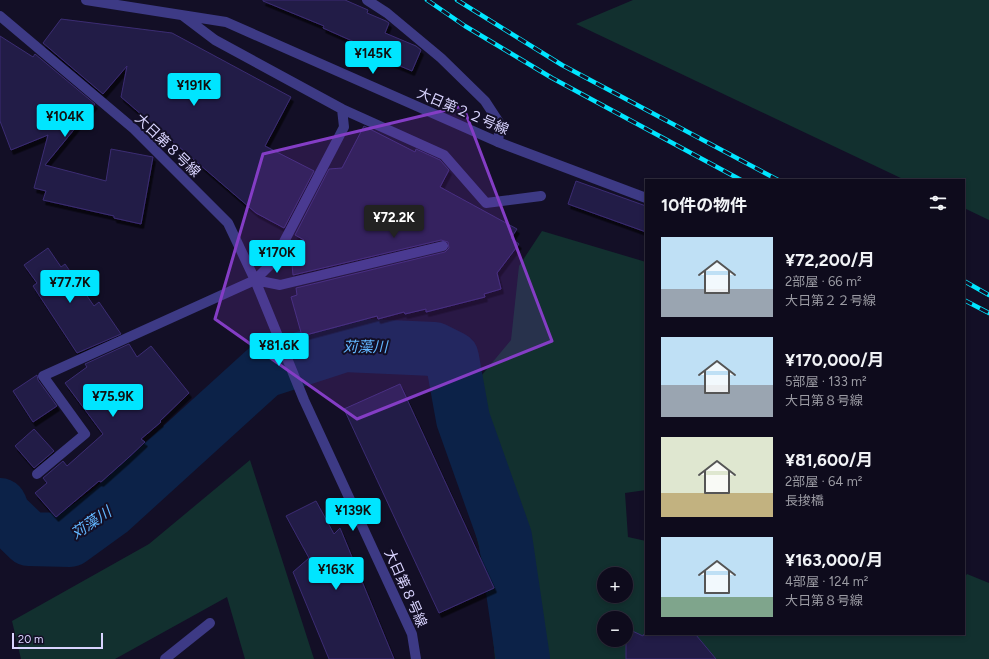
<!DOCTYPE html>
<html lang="ja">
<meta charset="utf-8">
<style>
body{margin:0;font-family:Figtree,"Noto Sans JP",sans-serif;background:#171425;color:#f1f3f6;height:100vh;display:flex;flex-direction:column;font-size:15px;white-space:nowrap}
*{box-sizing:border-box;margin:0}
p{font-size:13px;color:#9b9ba3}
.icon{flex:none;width:22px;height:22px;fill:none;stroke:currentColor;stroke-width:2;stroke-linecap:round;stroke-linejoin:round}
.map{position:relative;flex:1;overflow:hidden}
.side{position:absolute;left:645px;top:179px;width:320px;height:456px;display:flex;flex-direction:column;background:#0e0b1c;border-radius:0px;box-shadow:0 2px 6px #0003,0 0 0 1px #2e2b3b}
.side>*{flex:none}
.tools{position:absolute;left:597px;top:567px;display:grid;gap:8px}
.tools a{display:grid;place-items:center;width:36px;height:36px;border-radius:50%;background:#0e0b1c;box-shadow:0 2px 6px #0003,0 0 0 1px #2e2b3b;font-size:20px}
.scale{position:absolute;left:12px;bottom:10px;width:91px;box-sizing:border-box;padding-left:4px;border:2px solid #d9d4ff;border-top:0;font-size:11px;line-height:14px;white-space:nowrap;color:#d9d4ff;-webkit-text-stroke:3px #130f26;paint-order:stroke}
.price{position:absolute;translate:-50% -34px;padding:0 9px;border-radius:4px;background:#00e5ff;color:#111;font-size:13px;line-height:26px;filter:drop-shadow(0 1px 2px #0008)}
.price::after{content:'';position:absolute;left:50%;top:24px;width:12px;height:9px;margin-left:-6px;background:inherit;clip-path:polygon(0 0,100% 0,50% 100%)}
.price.selected{background:#222;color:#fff}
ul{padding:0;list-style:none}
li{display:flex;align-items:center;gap:12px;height:100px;padding:0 16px}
li span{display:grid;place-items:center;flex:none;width:112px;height:80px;border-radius:0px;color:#555}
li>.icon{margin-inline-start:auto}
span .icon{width:48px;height:48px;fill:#fffc;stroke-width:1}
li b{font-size:17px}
h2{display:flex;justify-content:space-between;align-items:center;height:48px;padding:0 16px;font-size:17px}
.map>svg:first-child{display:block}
.green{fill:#12302f;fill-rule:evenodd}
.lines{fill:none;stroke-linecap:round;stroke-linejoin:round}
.river{stroke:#0c2248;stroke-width:54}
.building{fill:#241b47;stroke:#3b2d73;filter:url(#shadow)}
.lane{stroke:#3d3a85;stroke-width:10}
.street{stroke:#3d3a85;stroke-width:10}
.rail-casing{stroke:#00e5ff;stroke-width:4.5}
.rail{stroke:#130f26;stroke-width:3;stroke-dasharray:9;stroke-linecap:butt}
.marked{fill:#843dc5;fill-opacity:0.2;stroke:#843dc5;stroke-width:3;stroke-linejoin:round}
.labels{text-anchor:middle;stroke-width:4;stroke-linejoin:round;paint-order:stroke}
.street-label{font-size:14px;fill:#d9d4ff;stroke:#130f26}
.water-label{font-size:15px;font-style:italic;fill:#62b6ff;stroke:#130f26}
</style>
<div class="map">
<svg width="989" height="659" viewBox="0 0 989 659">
<defs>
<filter id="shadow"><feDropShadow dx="2.5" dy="4.5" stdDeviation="0" flood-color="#0009"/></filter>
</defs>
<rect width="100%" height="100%" fill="#130f26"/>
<path class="green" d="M 633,0 L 989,0 L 989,220 L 964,208 L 964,180 L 905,180 L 576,24 Z
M 542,231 L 646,262 L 646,490 L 625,493 L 628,537 L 646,541 L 646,634 L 964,634 L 964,578 L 967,574 L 989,583 L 989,659 L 495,659 L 488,582 L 446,418 L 511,340 L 519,266 ZM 604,574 L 626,574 L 626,596 L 604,596 ZM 604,618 L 626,618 L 626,640 L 604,640 Z
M 250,460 L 314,659 L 245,659 L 227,597 L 115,659 L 21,659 L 12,621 L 149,544 Z"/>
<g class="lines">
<path class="river" d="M 0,505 L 4,515 L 29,539 L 70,540 L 110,511 L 264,371 L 344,345 L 434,349 L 452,358 L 463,419 L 505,537 L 523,659"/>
</g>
<path class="building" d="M 263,0 L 345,0 L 368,10 L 367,13 L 386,21 L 389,23 L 385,33 L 416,46 L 421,50 L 412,71 L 357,48 L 359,44 L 323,28 L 324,26 L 263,1 Z
M 61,19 L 172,33 L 291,97 L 265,146 L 314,171 L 284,228 L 256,213 L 121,97 L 127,66 L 103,94 L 43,43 Z
M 0,36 L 33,57 L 35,54 L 95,104 L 45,165 L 106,181 L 111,149 L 153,157 L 141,224 L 114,218 L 114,216 L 43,200 L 46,191 L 34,188 L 48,135 L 11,150 L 0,121 Z
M 364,126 L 415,152 L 416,149 L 440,160 L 449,170 L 440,187 L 517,229 L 511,238 L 519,244 L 497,273 L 501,289 L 484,294 L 485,297 L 426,312 L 426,309 L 405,314 L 404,312 L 378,319 L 377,316 L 302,336 L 291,297 L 297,295 L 296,288 L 445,252 L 449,248 L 448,242 L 441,240 L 293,275 L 292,264 L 304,240 L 295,235 L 329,169 L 342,168 Z
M 576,181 L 646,206 L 646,232 L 568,204 Z
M 48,248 L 61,267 L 65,264 L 94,306 L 99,302 L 121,334 L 77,353 L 33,286 L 37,283 L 24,265 Z
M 129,344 L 137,357 L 151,346 L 189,393 L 160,421 L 161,422 L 141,439 L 145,442 L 128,458 L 101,482 L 99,481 L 56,517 L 35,493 L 47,483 L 43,478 L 63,461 L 67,466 L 103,434 L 65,383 L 87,367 L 85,364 Z
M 37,375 L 38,380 L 57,406 L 33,422 L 13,391 Z
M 400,384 L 494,588 L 439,613 L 344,409 Z
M 34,429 L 54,451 L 34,468 L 15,446 Z
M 316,501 L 334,534 L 340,528 L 394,659 L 329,659 L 293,572 L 309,558 L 286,516 Z
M 626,628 L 643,636 L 644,634 L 688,634 L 696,635 L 716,659 L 626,659 Z"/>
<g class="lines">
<path class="lane" d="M 367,0 L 387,13 L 441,58 L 485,101 L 500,124 L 498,142"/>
<path class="street" d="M 86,0 L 226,22 L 498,142 L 646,198
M 0,16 L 134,129 L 228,223 L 255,280 L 304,400 L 412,634 L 416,659
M 342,109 L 444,155 L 486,203 L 541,196
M 255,280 L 280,285 L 443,246
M 37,474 L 85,434 L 43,376 L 255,280 L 274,261 L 344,127 L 342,109 L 215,40 L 182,15
M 165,659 L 210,623"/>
<defs>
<path id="rail" d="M 427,0 L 465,26 L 552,78 L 741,180
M 457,0 L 562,65 L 778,180
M 964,281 L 989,295
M 964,300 L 989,313"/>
</defs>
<use href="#rail" class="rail-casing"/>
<use href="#rail" class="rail"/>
</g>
<path class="marked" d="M 463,106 L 552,341 L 357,419 L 215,319 L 263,154 Z"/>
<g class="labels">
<g class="street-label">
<text transform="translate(463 111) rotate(23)" y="5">大日第２２号線</text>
<text transform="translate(168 145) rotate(44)" y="5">大日第８号線</text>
<text transform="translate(406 588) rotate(66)" y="5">大日第８号線</text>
</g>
<g class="water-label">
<text x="365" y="352">苅藻川</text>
<text transform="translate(91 523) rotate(-34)" y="5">苅藻川</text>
</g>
</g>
</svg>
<div class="tools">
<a>+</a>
<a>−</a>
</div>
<div class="scale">20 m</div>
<b class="price" style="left:373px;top:75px">¥145K</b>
<b class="price" style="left:194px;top:107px">¥191K</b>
<b class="price" style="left:65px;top:138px">¥104K</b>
<b class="price selected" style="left:394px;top:239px">¥72.2K</b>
<b class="price" style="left:277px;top:274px">¥170K</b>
<b class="price" style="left:70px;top:304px">¥77.7K</b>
<b class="price" style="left:279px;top:367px">¥81.6K</b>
<b class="price" style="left:113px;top:418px">¥75.9K</b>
<b class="price" style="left:353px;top:532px">¥139K</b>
<b class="price" style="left:336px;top:591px">¥163K</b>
<section class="side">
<h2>10件の物件<svg class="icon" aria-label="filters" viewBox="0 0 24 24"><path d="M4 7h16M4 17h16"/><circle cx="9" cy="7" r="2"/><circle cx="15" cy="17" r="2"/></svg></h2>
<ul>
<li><span style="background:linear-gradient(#bfe0f5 65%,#9aa5b1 0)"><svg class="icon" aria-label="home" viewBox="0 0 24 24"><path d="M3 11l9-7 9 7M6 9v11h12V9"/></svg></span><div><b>¥72,200/月</b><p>2部屋 · 66 m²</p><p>大日第２２号線</p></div></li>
<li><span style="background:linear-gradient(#bfe0f5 60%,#9aa5b1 0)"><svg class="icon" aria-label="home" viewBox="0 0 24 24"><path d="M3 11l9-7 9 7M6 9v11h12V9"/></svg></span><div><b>¥170,000/月</b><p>5部屋 · 133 m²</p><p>大日第８号線</p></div></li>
<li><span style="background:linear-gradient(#dfe7d0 70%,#c2b280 0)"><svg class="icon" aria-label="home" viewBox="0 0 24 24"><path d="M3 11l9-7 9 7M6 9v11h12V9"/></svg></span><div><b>¥81,600/月</b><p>2部屋 · 64 m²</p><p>長捘橋</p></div></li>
<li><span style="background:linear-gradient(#bfe0f5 75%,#7fa58c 0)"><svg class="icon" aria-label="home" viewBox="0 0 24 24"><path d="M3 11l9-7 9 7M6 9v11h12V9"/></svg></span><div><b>¥163,000/月</b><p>4部屋 · 124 m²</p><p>大日第８号線</p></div></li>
</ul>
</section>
</div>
